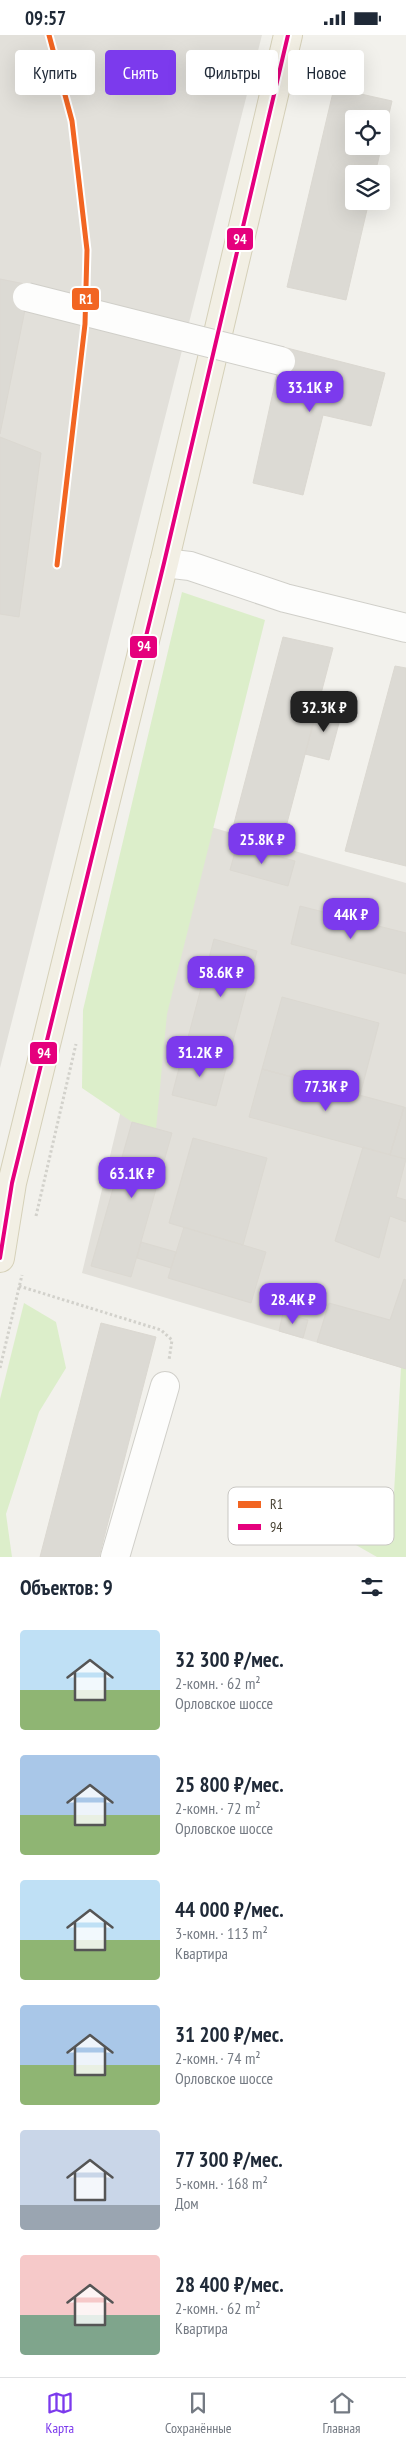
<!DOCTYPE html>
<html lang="ru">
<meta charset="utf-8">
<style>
body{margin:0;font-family:"PT Sans Narrow",sans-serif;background:#f6f6f7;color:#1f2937;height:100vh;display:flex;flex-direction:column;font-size:19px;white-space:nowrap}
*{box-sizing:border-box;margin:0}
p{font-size:16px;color:#747a83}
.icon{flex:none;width:28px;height:28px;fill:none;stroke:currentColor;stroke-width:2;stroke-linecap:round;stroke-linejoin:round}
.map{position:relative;height:1522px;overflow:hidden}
.drawer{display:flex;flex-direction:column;background:#fff;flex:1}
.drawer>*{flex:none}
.top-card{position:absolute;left:15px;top:15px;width:376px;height:45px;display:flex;gap:10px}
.fabs{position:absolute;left:345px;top:75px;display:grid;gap:10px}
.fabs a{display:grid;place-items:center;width:45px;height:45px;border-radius:5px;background:#fff;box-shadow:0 5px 20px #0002;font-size:25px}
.price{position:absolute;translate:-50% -42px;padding:0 11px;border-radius:10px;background:#7c3aed;color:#fff;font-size:16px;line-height:32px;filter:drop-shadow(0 1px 2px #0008)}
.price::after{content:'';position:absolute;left:50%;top:30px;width:15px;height:11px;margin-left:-8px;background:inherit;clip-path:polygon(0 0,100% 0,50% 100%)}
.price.current{background:#222;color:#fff}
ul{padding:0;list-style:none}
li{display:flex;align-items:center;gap:15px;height:125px;padding:0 20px}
li span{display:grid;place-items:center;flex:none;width:140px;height:100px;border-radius:5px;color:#555}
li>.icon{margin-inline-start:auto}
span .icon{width:60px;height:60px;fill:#fffc;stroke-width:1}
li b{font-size:21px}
h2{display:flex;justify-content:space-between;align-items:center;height:60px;padding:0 20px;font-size:21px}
.pill{padding:0 18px;border-radius:5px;background:#fff;box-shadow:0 5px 20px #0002;font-size:18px;line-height:45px}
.pill.current{background:#7c3aed;color:#fff}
.status{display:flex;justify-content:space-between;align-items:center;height:35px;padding:0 25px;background:#fff;direction:ltr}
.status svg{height:14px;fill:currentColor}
.tab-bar{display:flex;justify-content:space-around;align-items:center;height:70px;border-top:1px solid #e0e1e3;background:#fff;font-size:14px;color:#747a83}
.tab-bar a{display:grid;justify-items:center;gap:2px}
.tab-bar .current{color:#7c3aed}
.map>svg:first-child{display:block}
.industrial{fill:#e2e0da}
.green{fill:#dceeca}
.building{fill:#dcdad4;stroke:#dbd8d1;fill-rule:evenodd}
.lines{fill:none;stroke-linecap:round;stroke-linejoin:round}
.minor-casing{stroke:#d0cfc9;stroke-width:30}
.major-casing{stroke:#d5d0b8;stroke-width:30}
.path{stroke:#d2d1cb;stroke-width:3;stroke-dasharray:2.5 2.5;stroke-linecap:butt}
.minor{stroke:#fdfdfc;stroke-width:28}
.major{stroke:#f2efe4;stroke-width:28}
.minor-bridge-casing{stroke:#d0cfc9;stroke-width:30;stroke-linecap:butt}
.minor-bridge{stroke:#fdfdfc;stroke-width:28}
.bus-1-casing{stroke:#fff;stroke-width:8}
.bus-1{stroke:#e5007d;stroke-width:4}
.rail-1-casing{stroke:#fff;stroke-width:9}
.rail-1{stroke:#f26522;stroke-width:5}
.key{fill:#fff;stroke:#c9c7c3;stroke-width:1}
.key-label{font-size:14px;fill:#4a4436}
.line-badge{stroke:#fff;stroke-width:2}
.badge-label{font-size:14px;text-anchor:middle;font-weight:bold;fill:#fff}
</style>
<div class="status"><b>09:57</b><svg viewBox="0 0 49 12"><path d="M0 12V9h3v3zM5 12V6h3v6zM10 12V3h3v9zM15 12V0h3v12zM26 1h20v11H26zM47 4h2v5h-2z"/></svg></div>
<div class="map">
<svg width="406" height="1522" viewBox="0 0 406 1522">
<rect width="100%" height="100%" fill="#f2f1ec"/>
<path class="industrial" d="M 0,0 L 262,0 L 0,1033 Z
M 204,790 L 406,848 L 406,1334 L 82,1238 L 127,1050 Z"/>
<path class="green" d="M 182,557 L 265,585 L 167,979 L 156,1094 L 132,1087 L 82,1053 L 83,975 Z
M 24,1268 L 56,1287 L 66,1333 L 39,1377 L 6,1479 L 12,1522 L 0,1522 L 0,1364 Z
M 401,1332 L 406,1334 L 406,1522 L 377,1522 L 356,1510 L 394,1458 Z"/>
<path class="building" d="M 334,53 L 392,66 L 375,139 L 354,139 L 354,166 L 369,166 L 346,265 L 287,252 ZM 354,84 L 381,84 L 381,111 L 354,111 Z
M 0,244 L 30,250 L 0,399 Z
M 283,312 L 385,338 L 371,391 L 323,380 L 303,460 L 253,448 Z
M 0,402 L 41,418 L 19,582 L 0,579 Z
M 283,602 L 333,613 L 281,811 L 232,796 Z
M 395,631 L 406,633 L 406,831 L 345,816 Z
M 318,671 L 342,677 L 329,725 L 305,719 Z
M 237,810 L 295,826 L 288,851 L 230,835 Z
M 300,871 L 406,898 L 406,939 L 291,909 Z
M 214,904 L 257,916 L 229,1021 L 186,1010 Z
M 282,962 L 379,988 L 360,1060 L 262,1034 Z
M 184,1014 L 228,1026 L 216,1071 L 172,1060 Z
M 262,1034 L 404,1072 L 390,1120 L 249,1082 Z
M 404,1072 L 406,1073 L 406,1124 L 390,1120 Z
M 132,1087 L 172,1098 L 131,1242 L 91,1231 Z
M 193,1103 L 267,1123 L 243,1210 L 169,1188 Z
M 363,1112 L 406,1124 L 396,1162 L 406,1165 L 406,1187 L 390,1181 L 379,1223 L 335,1206 Z
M 184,1192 L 266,1217 L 251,1268 L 168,1243 Z
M 141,1207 L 176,1217 L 171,1233 L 137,1223 Z
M 404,1244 L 406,1245 L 406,1334 L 317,1307 L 329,1268 L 390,1285 Z
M 283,1278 L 308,1285 L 303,1303 L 279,1296 Z
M 101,1288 L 156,1302 L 99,1522 L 40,1522 Z"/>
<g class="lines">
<defs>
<path id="minor" d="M 164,528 L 190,531 L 285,563 L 406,593
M 115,1522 L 165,1351"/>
<path id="major" d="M 0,1223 L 12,1148 L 164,528 L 288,0"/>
</defs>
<use href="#minor" class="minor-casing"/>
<use href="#major" class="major-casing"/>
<path class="path" d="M 36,1181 L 76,1009
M 19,1251 L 161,1295 L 172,1305 L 169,1325
M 0,1333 L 22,1240"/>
<use href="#minor" class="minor"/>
<use href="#major" class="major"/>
<defs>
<path id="minor-bridge" d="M 27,262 L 281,326"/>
</defs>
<use href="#minor-bridge" class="minor-bridge-casing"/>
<use href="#minor-bridge" class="minor-bridge"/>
<defs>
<path id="bus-1" d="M 0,1223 L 12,1148 L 164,528 L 288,0"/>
</defs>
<use href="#bus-1" class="bus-1-casing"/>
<use href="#bus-1" class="bus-1"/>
<defs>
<path id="rail-1" d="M 49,0 L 72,86 L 87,215 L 85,289 L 57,530"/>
</defs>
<use href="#rail-1" class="rail-1-casing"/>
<use href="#rail-1" class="rail-1"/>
</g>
<rect x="228" y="1452" width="166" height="58" rx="8" class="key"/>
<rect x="238" y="1466" width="23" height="7" fill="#f26522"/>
<rect x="238" y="1489" width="23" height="6" fill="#e5007d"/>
<g class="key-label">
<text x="270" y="1474">R1</text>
<text x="270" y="1497">94</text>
</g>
<g class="line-badge">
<rect x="226" y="192" width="28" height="24" rx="5" fill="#e5007d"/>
<rect x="71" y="252" width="29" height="24" rx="5" fill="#f26522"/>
<rect x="129" y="600" width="29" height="24" rx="5" fill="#e5007d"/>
<rect x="29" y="1006" width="29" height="24" rx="5" fill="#e5007d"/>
</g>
<g class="badge-label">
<text x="240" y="209">94</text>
<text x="86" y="269">R1</text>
<text x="144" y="616">94</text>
<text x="44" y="1023">94</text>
</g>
</svg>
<div class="fabs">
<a><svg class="icon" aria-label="locate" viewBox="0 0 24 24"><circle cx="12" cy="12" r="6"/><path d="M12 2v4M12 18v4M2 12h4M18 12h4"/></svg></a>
<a><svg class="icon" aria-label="layers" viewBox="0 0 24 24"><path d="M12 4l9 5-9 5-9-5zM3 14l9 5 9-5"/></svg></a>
</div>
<b class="price" style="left:310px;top:378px">33.1K ₽</b>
<b class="price current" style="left:324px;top:698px">32.3K ₽</b>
<b class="price" style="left:262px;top:830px">25.8K ₽</b>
<b class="price" style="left:351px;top:905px">44K ₽</b>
<b class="price" style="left:221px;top:963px">58.6K ₽</b>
<b class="price" style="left:200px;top:1043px">31.2K ₽</b>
<b class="price" style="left:326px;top:1077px">77.3K ₽</b>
<b class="price" style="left:132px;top:1164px">63.1K ₽</b>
<b class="price" style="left:293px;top:1290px">28.4K ₽</b>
<div class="top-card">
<a class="pill">Купить</a>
<a class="pill current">Снять</a>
<a class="pill">Фильтры</a>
<a class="pill">Новое</a>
</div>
</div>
<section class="drawer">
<h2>Объектов: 9<svg class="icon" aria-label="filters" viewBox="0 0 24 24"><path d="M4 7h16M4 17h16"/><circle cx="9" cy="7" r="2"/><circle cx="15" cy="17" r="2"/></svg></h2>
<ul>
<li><span style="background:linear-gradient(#bfe0f5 60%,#8fb573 0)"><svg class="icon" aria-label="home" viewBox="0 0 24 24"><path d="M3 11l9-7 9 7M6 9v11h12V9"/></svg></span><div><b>32 300 ₽/мес.</b><p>2-комн. · 62 m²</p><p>Орловское шоссе</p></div></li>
<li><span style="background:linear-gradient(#a9c7e8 60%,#8fb573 0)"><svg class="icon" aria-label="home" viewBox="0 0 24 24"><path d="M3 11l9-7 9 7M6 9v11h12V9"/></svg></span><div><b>25 800 ₽/мес.</b><p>2-комн. · 72 m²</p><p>Орловское шоссе</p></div></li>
<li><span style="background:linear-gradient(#bfe0f5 60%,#8fb573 0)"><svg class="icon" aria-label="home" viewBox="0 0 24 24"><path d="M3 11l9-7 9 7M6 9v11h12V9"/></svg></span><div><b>44 000 ₽/мес.</b><p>3-комн. · 113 m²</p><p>Квартира</p></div></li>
<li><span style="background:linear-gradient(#a9c7e8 60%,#8fb573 0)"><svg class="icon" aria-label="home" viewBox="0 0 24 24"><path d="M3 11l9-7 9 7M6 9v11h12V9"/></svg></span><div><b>31 200 ₽/мес.</b><p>2-комн. · 74 m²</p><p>Орловское шоссе</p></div></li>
<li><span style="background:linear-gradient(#c9d6e8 75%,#9aa5b1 0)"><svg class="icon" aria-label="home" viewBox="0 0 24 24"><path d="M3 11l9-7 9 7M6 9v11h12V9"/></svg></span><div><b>77 300 ₽/мес.</b><p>5-комн. · 168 m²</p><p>Дом</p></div></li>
<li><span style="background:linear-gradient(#f6c9c9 60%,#7fa58c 0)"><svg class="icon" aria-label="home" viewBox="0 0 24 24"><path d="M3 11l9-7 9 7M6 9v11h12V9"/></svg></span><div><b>28 400 ₽/мес.</b><p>2-комн. · 62 m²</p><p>Квартира</p></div></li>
</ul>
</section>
<nav class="tab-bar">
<a class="current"><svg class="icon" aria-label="map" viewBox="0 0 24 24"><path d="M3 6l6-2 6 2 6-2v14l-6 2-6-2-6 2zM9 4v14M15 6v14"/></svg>Карта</a>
<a><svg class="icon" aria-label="saved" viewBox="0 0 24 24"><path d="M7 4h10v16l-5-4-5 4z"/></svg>Сохранённые</a>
<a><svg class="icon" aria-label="home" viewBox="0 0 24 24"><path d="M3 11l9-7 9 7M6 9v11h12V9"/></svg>Главная</a>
</nav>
